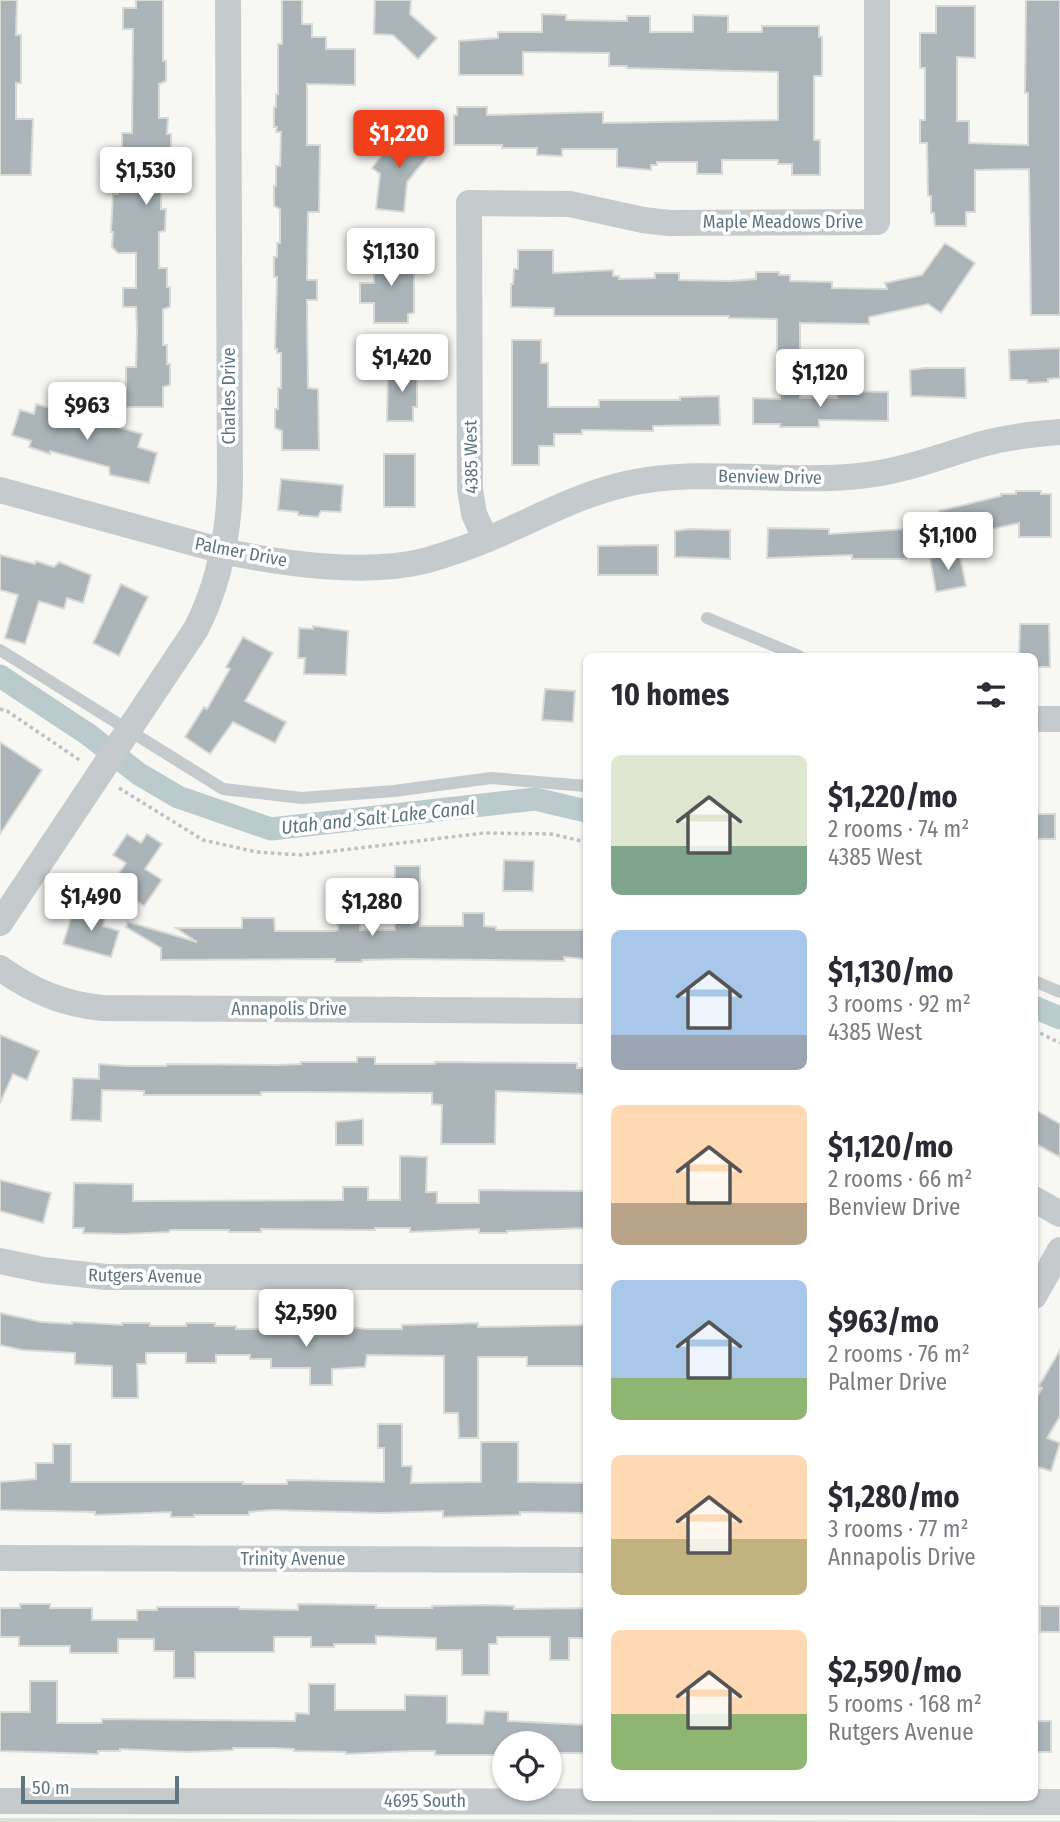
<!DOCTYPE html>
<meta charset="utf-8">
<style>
body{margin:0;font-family:"Fira Sans Condensed",sans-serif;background:#f2f2f3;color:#2b2b33;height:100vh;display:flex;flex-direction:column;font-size:26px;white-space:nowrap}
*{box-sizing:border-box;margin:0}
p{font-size:23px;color:#7c7c81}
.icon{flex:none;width:38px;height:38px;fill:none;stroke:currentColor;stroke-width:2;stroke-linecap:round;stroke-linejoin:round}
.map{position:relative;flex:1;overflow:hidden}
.details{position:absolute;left:583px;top:653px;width:455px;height:1148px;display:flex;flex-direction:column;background:#fff;border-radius:10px;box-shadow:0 2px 5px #0004}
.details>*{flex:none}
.buttons{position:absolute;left:492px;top:1731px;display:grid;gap:14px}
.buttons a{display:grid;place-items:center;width:70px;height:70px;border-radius:50%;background:#fff;box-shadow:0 2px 5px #0004;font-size:35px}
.scale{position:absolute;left:21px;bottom:18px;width:158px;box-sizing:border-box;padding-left:7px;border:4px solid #607581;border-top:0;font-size:19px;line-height:24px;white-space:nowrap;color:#607581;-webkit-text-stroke:5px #fff;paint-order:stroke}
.price{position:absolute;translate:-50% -60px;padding:0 16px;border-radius:7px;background:#fff;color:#222;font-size:23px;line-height:46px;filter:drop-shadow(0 2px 4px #0008)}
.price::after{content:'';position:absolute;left:50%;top:42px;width:21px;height:16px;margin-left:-10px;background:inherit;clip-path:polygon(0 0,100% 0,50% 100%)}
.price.current{background:#f13e1b;color:#fff}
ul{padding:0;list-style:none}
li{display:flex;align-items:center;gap:21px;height:175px;padding:0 28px}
li span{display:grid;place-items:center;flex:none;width:196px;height:140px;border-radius:10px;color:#555}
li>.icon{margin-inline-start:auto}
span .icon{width:84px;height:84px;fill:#fffc;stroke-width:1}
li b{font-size:30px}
h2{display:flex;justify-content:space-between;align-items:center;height:84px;padding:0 28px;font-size:30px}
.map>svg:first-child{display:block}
.green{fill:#d9e0d5}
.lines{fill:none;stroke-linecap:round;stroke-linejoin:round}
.canal{stroke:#bbcacd;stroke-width:23}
.building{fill:#abb5b9;stroke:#d9d9d6;stroke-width:2}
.path{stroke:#bec1c3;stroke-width:3.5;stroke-dasharray:3.5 3.5;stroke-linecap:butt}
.lane{stroke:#c5cacc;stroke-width:12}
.street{stroke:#c5cacc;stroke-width:26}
.labels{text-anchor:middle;stroke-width:7;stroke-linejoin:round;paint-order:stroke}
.street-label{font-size:18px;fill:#607581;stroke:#fff}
.water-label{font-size:19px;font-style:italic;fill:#5a767c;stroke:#fff}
</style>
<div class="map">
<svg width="1060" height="1822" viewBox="0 0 1060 1822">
<rect width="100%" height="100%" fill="#f7f7f4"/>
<path class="green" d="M 0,1818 L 1060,1821 L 1060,1822 L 0,1822 Z"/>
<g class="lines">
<path class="canal" d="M 0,676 L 89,735 L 139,774 L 178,797 L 271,829 L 535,799 L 586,811
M 1034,1007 L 1060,1018"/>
</g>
<path class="building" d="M 0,0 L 17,0 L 16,35 L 21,35 L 21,83 L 16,83 L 16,119 L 33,119 L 31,175 L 0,175 Z
M 136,0 L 163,0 L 163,61 L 166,61 L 166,81 L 159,84 L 159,118 L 168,118 L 167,134 L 171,134 L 171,154 L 164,155 L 164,175 L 161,175 L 161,209 L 166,209 L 165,231 L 159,232 L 159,268 L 167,268 L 167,287 L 170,287 L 170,307 L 163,309 L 163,345 L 167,345 L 167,364 L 170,364 L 170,385 L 163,387 L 163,407 L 126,407 L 126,367 L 136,367 L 137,329 L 136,307 L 123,307 L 123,288 L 136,288 L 136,253 L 118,253 L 112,247 L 113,232 L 111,232 L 113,194 L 118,194 L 118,190 L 137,191 L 138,158 L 122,158 L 122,133 L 132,133 L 133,29 L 123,29 L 123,8 L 136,8 Z
M 282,0 L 302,0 L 302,24 L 312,24 L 312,37 L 326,37 L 326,49 L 355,49 L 355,85 L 307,84 L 307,145 L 320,145 L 319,212 L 308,212 L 307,280 L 317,280 L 317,300 L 307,300 L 308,388 L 318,389 L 319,450 L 282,450 L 282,431 L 275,428 L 275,409 L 278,409 L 278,388 L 281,388 L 281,353 L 277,353 L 277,349 L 275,349 L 277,277 L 274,277 L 274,257 L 277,257 L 277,243 L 280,243 L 280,209 L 274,206 L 274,186 L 276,186 L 276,166 L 280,166 L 281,132 L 276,132 L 277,127 L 274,127 L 274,107 L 276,107 L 276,94 L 278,94 L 278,44 L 282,44 Z
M 375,0 L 411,0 L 410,14 L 437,38 L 418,59 L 393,35 L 374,34 Z
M 1026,0 L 1060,0 L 1060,315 L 1031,315 L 1029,169 L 975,170 L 975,212 L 966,212 L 966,226 L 935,226 L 934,213 L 931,213 L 931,196 L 928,196 L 927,143 L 920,143 L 920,120 L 925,120 L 925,68 L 920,68 L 920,33 L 936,33 L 936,6 L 975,6 L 975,58 L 957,57 L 957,121 L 969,121 L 969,143 L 1028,145 L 1028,93 L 1025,93 Z
M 542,14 L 566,15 L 566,20 L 627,21 L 627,16 L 650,16 L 650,32 L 693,32 L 693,15 L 728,16 L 728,32 L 762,32 L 762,26 L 819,26 L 819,37 L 822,37 L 822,76 L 814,76 L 814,140 L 820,140 L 820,175 L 792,175 L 792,164 L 778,164 L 778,160 L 722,160 L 722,174 L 697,174 L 697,162 L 657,162 L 657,165 L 651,165 L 651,170 L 617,167 L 617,149 L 562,149 L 562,156 L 537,155 L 537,148 L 502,148 L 502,145 L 454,145 L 454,115 L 457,115 L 457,107 L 487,107 L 487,115 L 603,112 L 603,123 L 778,120 L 778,72 L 627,68 L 627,66 L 609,66 L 609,53 L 523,52 L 523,75 L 459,75 L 459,41 L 498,38 L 498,32 L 542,32 Z
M 404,127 L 433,150 L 407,182 L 404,212 L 376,209 L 380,174 L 372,168 Z
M 945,243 L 975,263 L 941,313 L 928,304 L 869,317 L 869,324 L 800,323 L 800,357 L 777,357 L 777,319 L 729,318 L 729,316 L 554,316 L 554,308 L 511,307 L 511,284 L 513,284 L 514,269 L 518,269 L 518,250 L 553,250 L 553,273 L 613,270 L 613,276 L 619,276 L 619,279 L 655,278 L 655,273 L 679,273 L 679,280 L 730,281 L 756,279 L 756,272 L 779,272 L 779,275 L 790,275 L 790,281 L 832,282 L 832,288 L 887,289 L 885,283 L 922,275 Z
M 374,254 L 414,254 L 414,313 L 408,314 L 408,323 L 374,323 L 374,303 L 360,303 L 360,283 L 374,283 Z
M 512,340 L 541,340 L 541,363 L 548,363 L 548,407 L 599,407 L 599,400 L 680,400 L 680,397 L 719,396 L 720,425 L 653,426 L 653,431 L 582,430 L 582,434 L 554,434 L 554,446 L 539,446 L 539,465 L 512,465 Z
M 1060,348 L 1060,378 L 1048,379 L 1048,382 L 1028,383 L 1027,380 L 1010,380 L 1009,350 Z
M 388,368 L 417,368 L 417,407 L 413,407 L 413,421 L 387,421 Z
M 925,368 L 965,368 L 966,398 L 911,396 L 910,370 Z
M 780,390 L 800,390 L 800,398 L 837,398 L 837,391 L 888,392 L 888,421 L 819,420 L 819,427 L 780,427 L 780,424 L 753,424 L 753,398 L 780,399 Z
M 36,404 L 142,434 L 138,447 L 157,453 L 149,483 L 110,475 L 109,467 L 50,451 L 50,454 L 29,447 L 31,441 L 12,435 L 20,410 L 34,414 Z
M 384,454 L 415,454 L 415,507 L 384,507 Z
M 281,479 L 343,485 L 341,512 L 321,511 L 318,517 L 298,515 L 298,512 L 278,510 Z
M 1016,491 L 1041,491 L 1041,494 L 1051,494 L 1051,537 L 1019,537 L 1019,523 L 983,531 L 985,540 L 949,549 L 939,511 L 1001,496 L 1001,494 L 1016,494 Z
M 768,528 L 829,529 L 829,534 L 906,529 L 906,559 L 852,559 L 852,555 L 767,558 Z
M 690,529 L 730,530 L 730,559 L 675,557 L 675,531 Z
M 658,545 L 658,575 L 598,575 L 598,546 Z
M 959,552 L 966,586 L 936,592 L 930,558 Z
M 0,555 L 35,564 L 36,561 L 54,567 L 59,562 L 91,575 L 83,603 L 67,598 L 64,609 L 39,601 L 25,644 L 5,638 L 18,595 L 0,590 Z
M 121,584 L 148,597 L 119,656 L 93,643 Z
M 1020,624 L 1049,624 L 1050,667 L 1034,667 L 1034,656 L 1019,656 Z
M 313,626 L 348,631 L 346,675 L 304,674 L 305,658 L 298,658 L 299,628 L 313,629 Z
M 243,637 L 273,653 L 245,701 L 286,722 L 275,743 L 233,722 L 210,754 L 185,737 L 204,707 L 207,709 L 230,669 L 226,667 Z
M 545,689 L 575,691 L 573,722 L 542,720 Z
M 0,742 L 42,770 L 0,834 Z
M 1034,814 L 1055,814 L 1055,839 L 1034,839 Z
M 127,834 L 141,843 L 147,834 L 162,844 L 145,869 L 162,880 L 144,906 L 112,884 L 126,863 L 113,855 Z
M 504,860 L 534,861 L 533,891 L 503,891 Z
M 395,866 L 420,866 L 420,926 L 463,926 L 463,913 L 484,913 L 484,926 L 496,927 L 496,930 L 586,930 L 586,959 L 564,957 L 564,961 L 405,959 L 362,960 L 362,962 L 335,962 L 335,959 L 161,960 L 161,948 L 126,927 L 128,922 L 197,942 L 176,928 L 242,928 L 242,918 L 274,918 L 275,931 L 335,931 L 338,930 L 338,919 L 360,919 L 360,930 L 395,930 Z
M 75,906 L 106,915 L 103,926 L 119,931 L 111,957 L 63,944 Z
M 0,1035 L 39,1051 L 27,1080 L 13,1074 L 0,1103 Z
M 357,1057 L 375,1057 L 375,1064 L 435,1064 L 435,1062 L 577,1063 L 577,1068 L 586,1068 L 586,1094 L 496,1091 L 495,1144 L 441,1144 L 442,1105 L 432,1104 L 432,1093 L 303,1092 L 261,1092 L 261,1095 L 144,1095 L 144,1091 L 102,1090 L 101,1121 L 71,1120 L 73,1078 L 99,1079 L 99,1064 L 125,1066 L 166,1066 L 167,1064 L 279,1065 L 301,1064 L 301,1062 L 357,1062 Z
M 1034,1109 L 1060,1124 L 1060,1157 L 1034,1143 Z
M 363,1119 L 363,1145 L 336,1145 L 336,1122 Z
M 400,1156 L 427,1157 L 426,1192 L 437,1192 L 437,1203 L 479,1203 L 479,1190 L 586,1191 L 586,1228 L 507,1231 L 507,1233 L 479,1233 L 479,1229 L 410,1232 L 410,1228 L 375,1228 L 375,1230 L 261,1229 L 261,1232 L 229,1232 L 229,1230 L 170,1230 L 169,1232 L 123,1234 L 83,1233 L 84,1228 L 73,1228 L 74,1183 L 133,1184 L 133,1201 L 343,1200 L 343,1187 L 368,1187 L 368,1200 L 400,1200 Z
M 0,1180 L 51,1193 L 43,1223 L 0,1211 Z
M 0,1313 L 41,1322 L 72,1324 L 72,1322 L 122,1325 L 122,1323 L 150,1323 L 150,1326 L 186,1326 L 186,1323 L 215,1323 L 215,1326 L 236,1326 L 236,1329 L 271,1329 L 271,1325 L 328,1325 L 328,1322 L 349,1322 L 349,1327 L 367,1329 L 402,1329 L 402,1325 L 447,1324 L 478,1323 L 478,1327 L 586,1325 L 586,1366 L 527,1366 L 527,1357 L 478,1357 L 478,1438 L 459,1438 L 458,1413 L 444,1413 L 444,1356 L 367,1355 L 365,1367 L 332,1369 L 332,1385 L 310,1385 L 310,1368 L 271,1368 L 271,1359 L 250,1359 L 250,1355 L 216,1355 L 216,1363 L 186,1363 L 186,1353 L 146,1353 L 146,1364 L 137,1364 L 138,1398 L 112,1398 L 112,1366 L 75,1364 L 75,1353 L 22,1350 L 0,1345 Z
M 1060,1350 L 1060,1416 L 1047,1438 L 1060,1443 L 1051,1471 L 1034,1466 L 1034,1402 L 1042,1388 L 1039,1386 Z
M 378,1424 L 402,1424 L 402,1466 L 412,1466 L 411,1483 L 481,1482 L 481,1442 L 518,1442 L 518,1482 L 586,1483 L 586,1513 L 520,1512 L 520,1515 L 443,1517 L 443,1511 L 382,1513 L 271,1510 L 249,1512 L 249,1515 L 194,1515 L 194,1517 L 171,1517 L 171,1512 L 95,1515 L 95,1512 L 0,1510 L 0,1482 L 36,1479 L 36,1463 L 53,1463 L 53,1444 L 71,1444 L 71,1482 L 243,1482 L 243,1484 L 287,1484 L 287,1480 L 384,1482 L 384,1448 L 378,1448 Z
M 20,1604 L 50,1604 L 50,1608 L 92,1608 L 92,1620 L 137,1620 L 137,1610 L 157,1610 L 157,1607 L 239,1607 L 239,1609 L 298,1610 L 298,1604 L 376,1605 L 376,1608 L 432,1608 L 432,1606 L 485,1605 L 514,1606 L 514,1609 L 586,1608 L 586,1638 L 569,1638 L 569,1660 L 550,1660 L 550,1637 L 497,1637 L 497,1644 L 489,1644 L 489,1675 L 462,1675 L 462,1650 L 436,1650 L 436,1638 L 376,1636 L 376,1644 L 334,1644 L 334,1647 L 311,1647 L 311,1637 L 274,1637 L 274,1652 L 195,1652 L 195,1678 L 174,1678 L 174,1651 L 154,1651 L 154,1639 L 118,1639 L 118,1653 L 70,1653 L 70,1646 L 19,1646 L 19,1637 L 0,1637 L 0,1608 L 20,1608 Z
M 1040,1606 L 1060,1606 L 1060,1632 L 1040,1632 Z
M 30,1681 L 57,1681 L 57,1723 L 102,1723 L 102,1719 L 295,1721 L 296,1713 L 309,1714 L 309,1684 L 335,1684 L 335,1710 L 405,1710 L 405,1695 L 447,1696 L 447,1723 L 483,1724 L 485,1711 L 508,1712 L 508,1721 L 586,1725 L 586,1753 L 552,1753 L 552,1743 L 504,1743 L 504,1755 L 435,1755 L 435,1751 L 412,1751 L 346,1754 L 346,1752 L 294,1751 L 294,1749 L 275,1748 L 233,1748 L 233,1750 L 188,1752 L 120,1749 L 120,1751 L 98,1751 L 98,1754 L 0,1751 L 0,1712 L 30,1712 Z
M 1034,1721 L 1051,1721 L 1051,1752 L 1034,1752 Z"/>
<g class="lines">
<path class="path" d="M 0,709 L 7,711 L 81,761
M 119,788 L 203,840 L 257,852 L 301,855 L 484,833 L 551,834 L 586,842
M 1034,1030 L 1060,1043"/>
<path class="lane" d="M 707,618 L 799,656
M 0,650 L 223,789 L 302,798 L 394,791 L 491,778 L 586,786
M 1034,981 L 1060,992"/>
<path class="street" d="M 0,490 L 223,551 C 283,564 368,576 428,560 C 448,554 469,547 488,539 C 534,520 577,495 626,484 C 702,467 781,484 859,476 C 902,472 941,456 982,444 C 1007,437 1033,434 1060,432
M 486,540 L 474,514 L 470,489 L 469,203 L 570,204 L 643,220 L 669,223 L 877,222 L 877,0
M 1034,719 L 1060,719
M 0,923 L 196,629 C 219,584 229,533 230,482 L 228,0
M 0,968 C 32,991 63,1004 102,1008 L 586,1011
M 1034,1199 L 1060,1214
M 0,1261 L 43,1270 L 106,1277 L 586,1277
M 1034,1296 L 1060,1250
M 0,1558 L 586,1560
M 0,1801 L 1060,1802"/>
</g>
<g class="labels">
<g class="street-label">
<text x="783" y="228">Maple Meadows Drive</text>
<text transform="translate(229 396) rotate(-90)" y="6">Charles Drive</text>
<text transform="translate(471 457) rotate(-91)" y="6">4385 West</text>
<text transform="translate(770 477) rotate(1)" y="6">Benview Drive</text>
<text transform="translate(241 552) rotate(11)" y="6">Palmer Drive</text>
<text x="289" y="1015">Annapolis Drive</text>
<text transform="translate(145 1276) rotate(1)" y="6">Rutgers Avenue</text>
<text x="293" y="1565">Trinity Avenue</text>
<text x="425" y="1807">4695 South</text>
</g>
<g class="water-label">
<text transform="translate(378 817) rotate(-6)" y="7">Utah and Salt Lake Canal</text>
</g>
</g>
</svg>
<div class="buttons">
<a><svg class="icon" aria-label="locate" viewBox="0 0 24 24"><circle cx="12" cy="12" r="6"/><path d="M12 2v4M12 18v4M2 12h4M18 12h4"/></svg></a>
</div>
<div class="scale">50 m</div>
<b class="price current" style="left:399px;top:170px">$1,220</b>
<b class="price" style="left:146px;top:207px">$1,530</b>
<b class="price" style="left:391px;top:288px">$1,130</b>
<b class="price" style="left:402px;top:394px">$1,420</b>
<b class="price" style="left:820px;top:409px">$1,120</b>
<b class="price" style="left:87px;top:442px">$963</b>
<b class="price" style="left:948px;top:572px">$1,100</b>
<b class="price" style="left:91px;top:933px">$1,490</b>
<b class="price" style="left:372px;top:938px">$1,280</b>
<b class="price" style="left:306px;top:1349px">$2,590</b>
<section class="details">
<h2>10 homes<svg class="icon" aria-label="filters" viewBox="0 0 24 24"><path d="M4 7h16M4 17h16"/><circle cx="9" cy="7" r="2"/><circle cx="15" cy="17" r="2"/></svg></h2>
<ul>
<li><span style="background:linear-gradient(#dfe7d0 65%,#7fa58c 0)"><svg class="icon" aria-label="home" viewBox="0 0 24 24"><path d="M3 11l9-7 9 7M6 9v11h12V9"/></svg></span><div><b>$1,220/mo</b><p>2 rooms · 74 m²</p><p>4385 West</p></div></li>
<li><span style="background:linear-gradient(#a9c7e8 75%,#9aa5b1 0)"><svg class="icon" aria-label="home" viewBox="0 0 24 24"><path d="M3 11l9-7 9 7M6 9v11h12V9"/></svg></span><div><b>$1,130/mo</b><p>3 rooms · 92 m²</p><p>4385 West</p></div></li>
<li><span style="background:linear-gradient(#ffd9b3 70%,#b9a48a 0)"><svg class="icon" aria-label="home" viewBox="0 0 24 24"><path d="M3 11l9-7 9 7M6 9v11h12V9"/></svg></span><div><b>$1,120/mo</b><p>2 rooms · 66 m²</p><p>Benview Drive</p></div></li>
<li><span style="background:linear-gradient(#a9c7e8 70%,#8fb573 0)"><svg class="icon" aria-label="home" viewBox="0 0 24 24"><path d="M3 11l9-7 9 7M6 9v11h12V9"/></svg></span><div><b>$963/mo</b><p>2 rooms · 76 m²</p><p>Palmer Drive</p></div></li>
<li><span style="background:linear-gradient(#ffd9b3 60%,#c2b280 0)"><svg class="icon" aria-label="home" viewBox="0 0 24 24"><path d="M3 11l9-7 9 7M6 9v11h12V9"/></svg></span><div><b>$1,280/mo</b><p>3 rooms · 77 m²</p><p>Annapolis Drive</p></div></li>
<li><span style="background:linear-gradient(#ffd9b3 60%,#8fb573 0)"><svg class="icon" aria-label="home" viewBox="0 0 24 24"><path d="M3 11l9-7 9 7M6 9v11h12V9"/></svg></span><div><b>$2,590/mo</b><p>5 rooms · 168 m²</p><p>Rutgers Avenue</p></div></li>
</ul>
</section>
</div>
